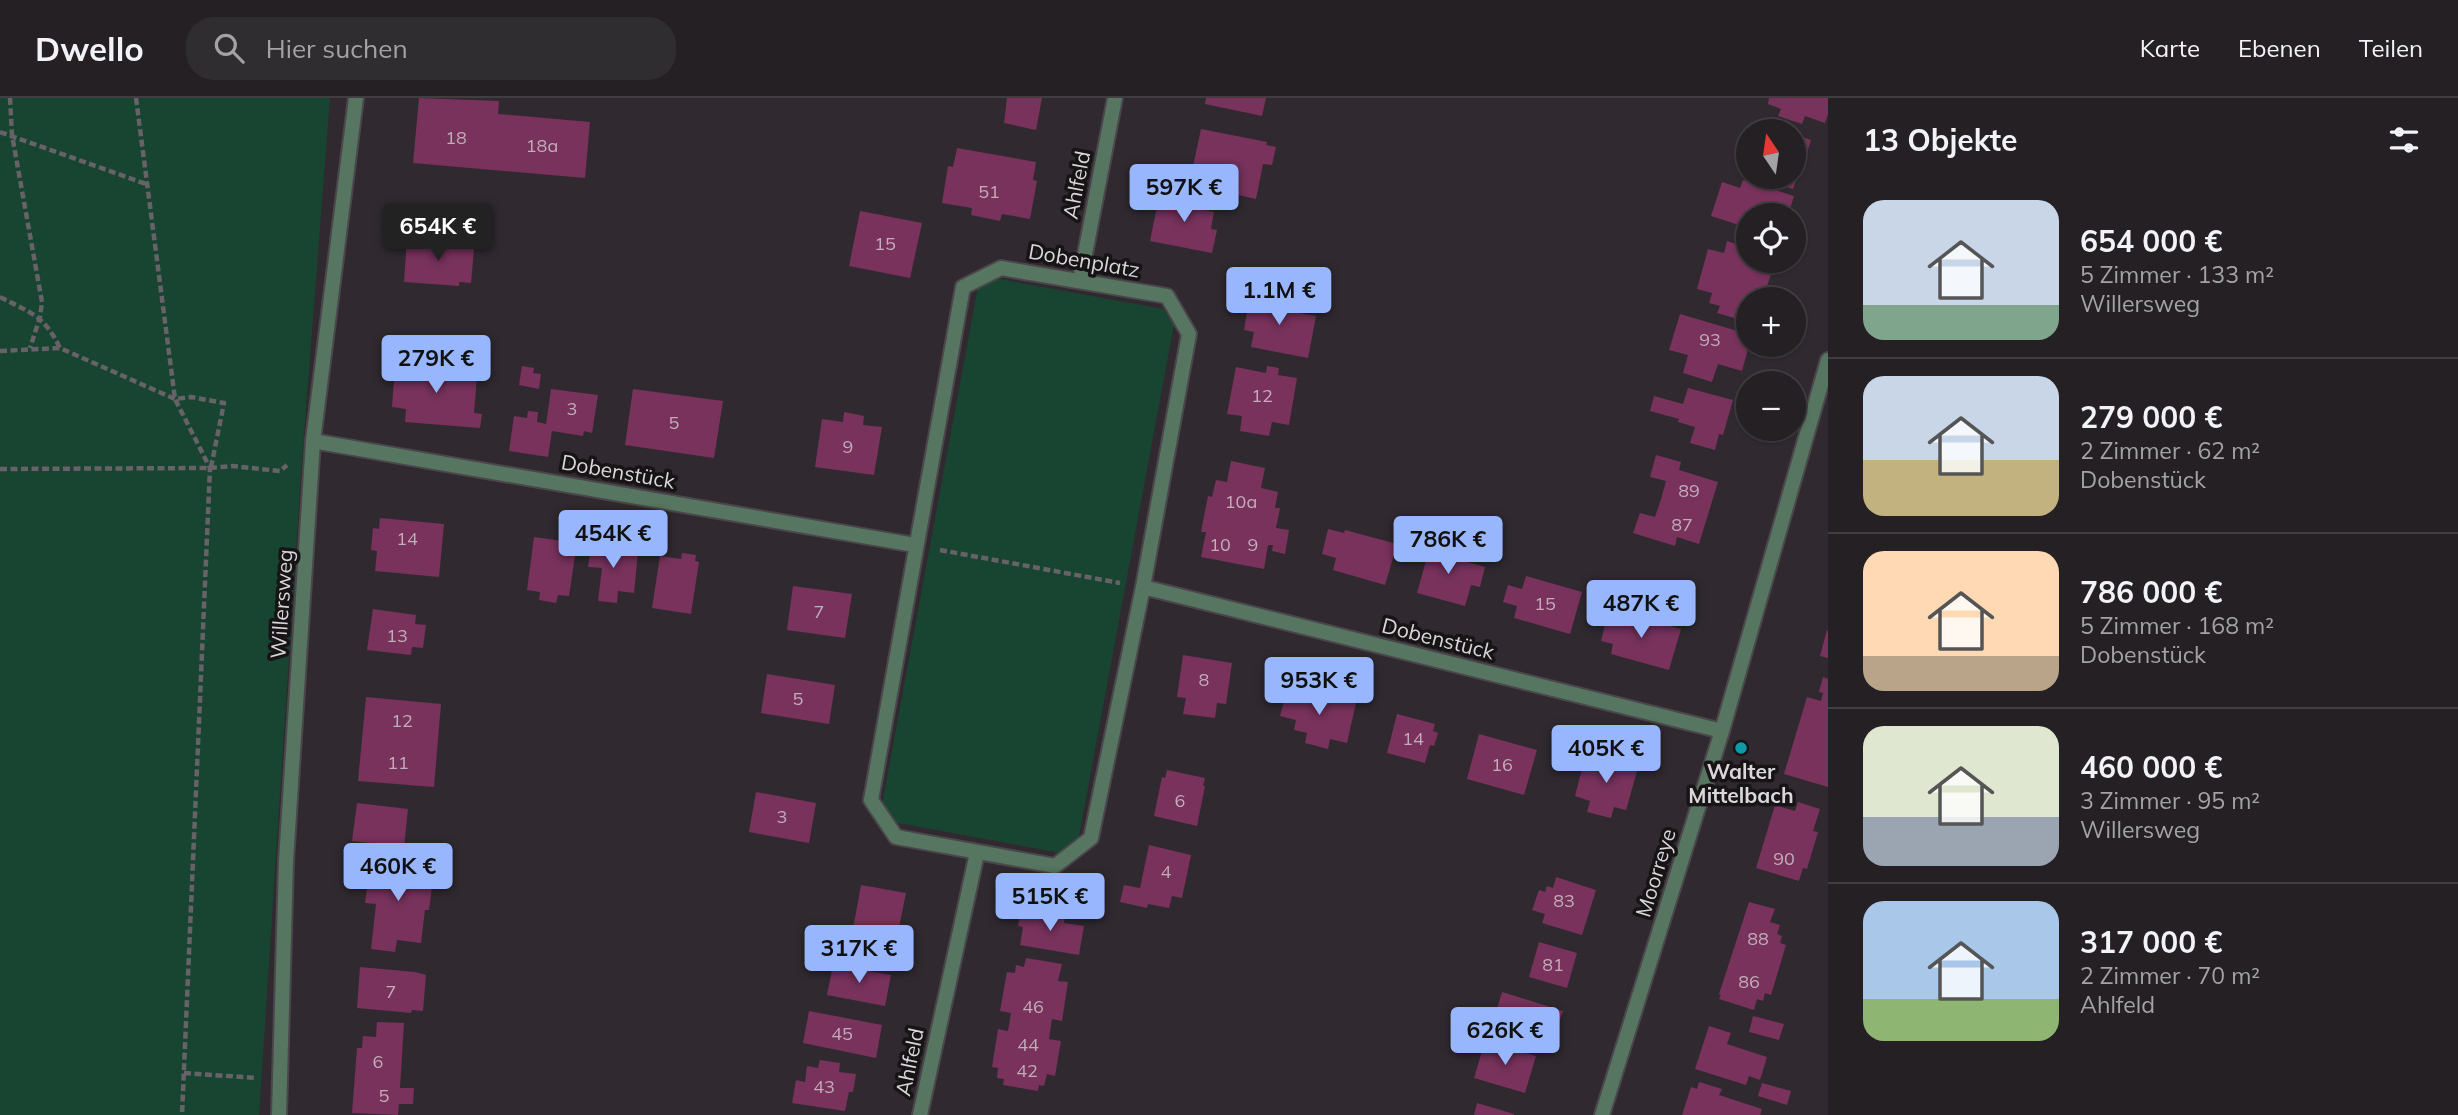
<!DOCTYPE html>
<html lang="de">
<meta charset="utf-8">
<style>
body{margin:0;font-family:Mulish,sans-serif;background:#302d31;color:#f1f3f6;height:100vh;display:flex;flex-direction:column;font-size:26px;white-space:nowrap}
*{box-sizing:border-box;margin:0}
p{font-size:23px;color:#a3a3a6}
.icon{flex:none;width:38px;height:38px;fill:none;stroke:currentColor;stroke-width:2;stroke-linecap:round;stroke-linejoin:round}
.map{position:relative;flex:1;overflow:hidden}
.details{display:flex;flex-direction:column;background:#242024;width:630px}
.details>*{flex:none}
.needle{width:46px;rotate:347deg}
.buttons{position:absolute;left:1736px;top:21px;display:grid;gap:14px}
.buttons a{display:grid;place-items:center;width:70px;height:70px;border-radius:50%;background:#242024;box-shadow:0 2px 5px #0004,0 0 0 2px #413e41;font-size:35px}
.price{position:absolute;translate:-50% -60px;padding:0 16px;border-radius:7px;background:#98b6fd;color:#111;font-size:23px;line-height:46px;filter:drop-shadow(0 2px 4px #0008)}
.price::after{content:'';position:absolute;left:50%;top:42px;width:21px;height:16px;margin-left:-10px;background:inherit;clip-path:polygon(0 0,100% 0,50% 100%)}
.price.on{background:#222;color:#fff}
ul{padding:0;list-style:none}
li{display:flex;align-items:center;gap:21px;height:175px;padding:0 35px}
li+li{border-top:2px solid #413e41}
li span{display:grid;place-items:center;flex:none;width:196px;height:140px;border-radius:21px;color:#555}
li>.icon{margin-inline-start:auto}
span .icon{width:84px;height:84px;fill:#fffc;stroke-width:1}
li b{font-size:30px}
h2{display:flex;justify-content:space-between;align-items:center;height:84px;padding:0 35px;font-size:30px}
header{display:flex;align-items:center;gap:42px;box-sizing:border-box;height:98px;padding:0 35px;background:#242024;border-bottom:2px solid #413e41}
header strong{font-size:33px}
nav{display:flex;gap:38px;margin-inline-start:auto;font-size:24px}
.search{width:490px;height:63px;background:#302d31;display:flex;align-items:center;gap:18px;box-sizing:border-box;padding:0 24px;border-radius:28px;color:#a3a3a6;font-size:26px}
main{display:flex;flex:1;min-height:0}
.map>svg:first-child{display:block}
.green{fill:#184531}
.building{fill:#78325c}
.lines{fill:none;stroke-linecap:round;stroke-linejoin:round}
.street-casing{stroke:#4b464b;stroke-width:18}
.path{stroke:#676267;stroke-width:4.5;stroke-dasharray:7 3.5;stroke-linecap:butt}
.street{stroke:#567661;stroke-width:14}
.culture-dot{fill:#0f9aa8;stroke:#171416;stroke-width:2.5}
.labels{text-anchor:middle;stroke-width:7;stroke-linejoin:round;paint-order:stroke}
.number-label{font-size:18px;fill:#c2adba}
.street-label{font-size:21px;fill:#dad6da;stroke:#171416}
.poi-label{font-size:21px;font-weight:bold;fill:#dad6da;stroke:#171416}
</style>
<header>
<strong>Dwello</strong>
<div class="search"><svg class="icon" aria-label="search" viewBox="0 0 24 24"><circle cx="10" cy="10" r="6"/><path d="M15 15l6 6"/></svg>Hier suchen</div>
<nav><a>Karte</a><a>Ebenen</a><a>Teilen</a></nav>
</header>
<main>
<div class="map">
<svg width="1828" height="1017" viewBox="0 0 1828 1017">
<rect width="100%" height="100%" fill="#302a30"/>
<path class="green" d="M 0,0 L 330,0 L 301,375 L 259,1017 L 0,1017 Z
M 993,180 L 1163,211 L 1174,226 L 1078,743 L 1061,755 L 893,724 L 882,707 L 978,189 Z"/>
<path class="building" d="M 419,0 L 499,3 L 498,16 L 590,24 L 585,80 L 413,65 Z
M 1007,0 L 1042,0 L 1036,32 L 1004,25 Z
M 1206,0 L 1266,0 L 1262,18 L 1205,6 Z
M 1769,0 L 1828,0 L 1828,16 L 1825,25 L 1805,18 L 1802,26 L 1778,18 L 1781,11 L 1768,6 Z
M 1762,27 L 1781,33 L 1760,33 Z
M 1748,28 L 1748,53 L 1741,51 Z
M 1201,31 L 1267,44 L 1266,47 L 1276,49 L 1272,67 L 1263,66 L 1256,101 L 1225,94 L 1228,80 L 1192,73 Z
M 1794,36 L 1811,42 L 1800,78 L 1798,77 L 1793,91 L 1754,79 L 1794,79 Z
M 957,50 L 1036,64 L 1033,82 L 1037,83 L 1030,121 L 1002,116 L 1000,123 L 971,117 L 972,110 L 942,105 L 948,68 L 953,69 Z
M 1743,82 L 1794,98 L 1788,117 L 1748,117 L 1748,130 L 1711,118 L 1722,84 L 1740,90 Z
M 1171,96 L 1206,103 L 1205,112 L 1214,114 L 1211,131 L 1217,132 L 1212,155 L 1150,143 L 1158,103 L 1169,105 Z
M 860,113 L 922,125 L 910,180 L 849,168 Z
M 407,142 L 462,146 L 462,150 L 474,151 L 471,185 L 459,184 L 459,188 L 404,184 Z
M 1727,143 L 1748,150 L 1748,163 L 1775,163 L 1763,201 L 1748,201 L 1748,216 L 1741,214 L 1738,221 L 1717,215 L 1720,208 L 1709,205 L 1712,195 L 1697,191 L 1708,151 L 1724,155 Z
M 1250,196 L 1295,205 L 1293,214 L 1316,218 L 1308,260 L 1251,249 L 1254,234 L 1244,232 Z
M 1680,216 L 1748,236 L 1749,247 L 1742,273 L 1718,266 L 1712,284 L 1683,275 L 1688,257 L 1669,252 Z
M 421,261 L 446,263 L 445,270 L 449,270 L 448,276 L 477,279 L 474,315 L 482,316 L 480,330 L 405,324 L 406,311 L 392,309 L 395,267 L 421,269 Z
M 522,268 L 534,270 L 533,275 L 541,276 L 539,291 L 519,287 Z
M 1267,268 L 1279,270 L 1278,277 L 1297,280 L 1289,327 L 1272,324 L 1269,338 L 1240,333 L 1242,318 L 1227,316 L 1236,269 L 1266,275 Z
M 1688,290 L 1733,302 L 1723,337 L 1719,336 L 1715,352 L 1690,345 L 1695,329 L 1678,324 L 1679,321 L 1650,313 L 1654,298 L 1683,306 Z
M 551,291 L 598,297 L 592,335 L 584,333 L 583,338 L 552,333 L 548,359 L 509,353 L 514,318 L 527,320 L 528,313 L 538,314 L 537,324 L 546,326 Z
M 633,291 L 723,303 L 714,360 L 625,347 Z
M 844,314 L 864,318 L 863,327 L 882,329 L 874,377 L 815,369 L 822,321 L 843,324 Z
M 1656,357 L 1681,364 L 1679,372 L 1718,384 L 1699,446 L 1677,439 L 1675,448 L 1633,435 L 1640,415 L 1655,419 L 1661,401 L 1666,383 L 1650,379 Z
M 1231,363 L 1265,370 L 1261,390 L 1278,394 L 1275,410 L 1280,410 L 1276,430 L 1289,432 L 1285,456 L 1272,453 L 1273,447 L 1268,447 L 1264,471 L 1201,459 L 1206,434 L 1201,434 L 1208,398 L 1212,399 L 1216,382 L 1227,384 Z
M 380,420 L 444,426 L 439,479 L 375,473 L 377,453 L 371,452 L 373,430 L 379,431 Z
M 1328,431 L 1344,435 L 1345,432 L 1397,446 L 1385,487 L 1333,472 L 1336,460 L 1322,456 Z
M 534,439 L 577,445 L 569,498 L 558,497 L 556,505 L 539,502 L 540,494 L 527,492 Z
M 592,440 L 605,442 L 604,451 L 638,454 L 634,495 L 618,493 L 617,505 L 598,503 L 602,470 L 588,469 Z
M 1432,441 L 1449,446 L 1446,458 L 1485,469 L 1480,489 L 1471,487 L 1465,508 L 1417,495 Z
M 682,455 L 696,457 L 695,463 L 699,464 L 691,516 L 652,510 L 660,458 L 681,461 Z
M 1526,478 L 1582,494 L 1570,536 L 1514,520 L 1517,508 L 1503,504 L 1508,487 L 1522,491 Z
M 793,488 L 852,496 L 845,540 L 787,532 Z
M 373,511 L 416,517 L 415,526 L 426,527 L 423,550 L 412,549 L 411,557 L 367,552 Z
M 1608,514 L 1621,518 L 1622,515 L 1681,531 L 1669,572 L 1611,556 L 1613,546 L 1601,543 Z
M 1827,532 L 1828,533 L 1828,560 L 1820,558 Z
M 1183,557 L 1232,565 L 1226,606 L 1217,605 L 1215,620 L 1183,616 L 1186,600 L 1177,599 Z
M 767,576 L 835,587 L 829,626 L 761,615 Z
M 1823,579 L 1828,581 L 1828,689 L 1784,676 L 1807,599 L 1821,603 L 1823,595 L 1819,594 Z
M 1287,591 L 1302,595 L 1303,592 L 1356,605 L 1347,645 L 1330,641 L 1328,651 L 1305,645 L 1307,635 L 1294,632 L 1296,622 L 1280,618 Z
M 366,599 L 441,606 L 434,689 L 358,683 Z
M 1397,616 L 1435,626 L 1433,633 L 1438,635 L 1434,648 L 1430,647 L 1425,665 L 1387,655 Z
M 1479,636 L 1537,652 L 1524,697 L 1467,681 Z
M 1586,656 L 1638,670 L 1626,712 L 1614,709 L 1611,720 L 1587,714 L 1590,703 L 1575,698 Z
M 1167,672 L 1205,680 L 1203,688 L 1205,688 L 1197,728 L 1154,718 L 1162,679 L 1165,680 Z
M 756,694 L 816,705 L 809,745 L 749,734 Z
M 1798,704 L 1820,711 L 1813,733 L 1818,734 L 1807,771 L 1803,770 L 1799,783 L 1756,770 L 1775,707 L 1795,713 Z
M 357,705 L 408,711 L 404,749 L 352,743 Z
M 1149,747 L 1191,757 L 1182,800 L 1172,798 L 1169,810 L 1148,806 L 1147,810 L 1120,804 L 1124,787 L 1140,790 Z
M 392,761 L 414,763 L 413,771 L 434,774 L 429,812 L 425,812 L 421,845 L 397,842 L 395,854 L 371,851 L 376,806 L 365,805 L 370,767 L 391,769 Z
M 1556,779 L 1596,792 L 1582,837 L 1542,825 L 1545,816 L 1532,812 L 1539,792 L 1545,794 L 1547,788 L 1553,790 Z
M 861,787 L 906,795 L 896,844 L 852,836 Z
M 1749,804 L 1775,811 L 1770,824 L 1780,827 L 1777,836 L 1782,838 L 1780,845 L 1786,847 L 1771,897 L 1765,895 L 1763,903 L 1757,901 L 1754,912 L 1719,901 L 1721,897 L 1719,896 Z
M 1021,812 L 1065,819 L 1064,825 L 1084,828 L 1079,857 L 1020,847 L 1023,829 L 1018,828 Z
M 1539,844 L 1577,855 L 1567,890 L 1529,879 Z
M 1026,860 L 1062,866 L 1058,883 L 1068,884 L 1062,923 L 1052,921 L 1049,941 L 1061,943 L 1055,978 L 1047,976 L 1044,988 L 1039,987 L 1038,993 L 1003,987 L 1004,981 L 997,980 L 998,970 L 992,969 L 998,931 L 1008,933 L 1011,915 L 1000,913 L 1007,874 L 1015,875 L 1016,867 L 1024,869 Z
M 833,867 L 891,877 L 885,908 L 827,897 Z
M 360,869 L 415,874 L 426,877 L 423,913 L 412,912 L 411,915 L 357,910 Z
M 1502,894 L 1563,913 L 1553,943 L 1493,925 Z
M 809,913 L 882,927 L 876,960 L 803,945 Z
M 1753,918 L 1784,926 L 1779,942 L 1749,934 Z
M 377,924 L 404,925 L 400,990 L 414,990 L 413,1006 L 399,1006 L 398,1017 L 352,1015 L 357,950 L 362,950 L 363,938 L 376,939 Z
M 1709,928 L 1731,935 L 1727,946 L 1767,959 L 1760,982 L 1749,978 L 1746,987 L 1695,971 Z
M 1485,943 L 1536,958 L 1525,995 L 1474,980 Z
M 820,962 L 840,965 L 839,974 L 856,976 L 853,994 L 849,994 L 845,1013 L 792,1005 L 796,982 L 805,984 L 807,968 L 818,970 Z
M 1699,984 L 1722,991 L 1719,997 L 1762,1011 L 1760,1017 L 1682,1017 L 1691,989 L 1697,991 Z
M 1762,985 L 1791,993 L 1787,1007 L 1758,998 Z
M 1477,1005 L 1514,1016 L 1514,1017 L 1474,1017 Z"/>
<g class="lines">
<defs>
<path id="street" d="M 1001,170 L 1167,198 L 1189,236 L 1143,489 L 1091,740 L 1055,768 L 896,739 L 871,702 L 963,189 Z
M 1080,182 L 1115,0
M 313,343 L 915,447
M 1143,489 L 1722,633
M 279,1017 L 286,763 L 313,343 L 356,0
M 920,1017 L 977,755
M 1602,1017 L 1722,633 L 1828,262"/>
</defs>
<use href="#street" class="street-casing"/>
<path class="path" d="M 10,0 L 12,37 L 42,204 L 40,219 L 30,250
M 136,0 L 175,301 L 210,370 L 182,1017
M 0,34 L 149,87
M 0,199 C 31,215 44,217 60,250
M 0,253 L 60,250 L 175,301 L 191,299 L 224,305 L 211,369
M 0,371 L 210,370 L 232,368 L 280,373 L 287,367
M 940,452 L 1120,485
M 184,975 L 257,980"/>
<use href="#street" class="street"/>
</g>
<circle class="culture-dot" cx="1741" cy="650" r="7"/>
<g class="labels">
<g class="number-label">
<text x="456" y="46">18</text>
<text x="542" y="54">18a</text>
<text x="989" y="100">51</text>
<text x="885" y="152">15</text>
<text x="1710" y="248">93</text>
<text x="1262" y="304">12</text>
<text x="572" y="317">3</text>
<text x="674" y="331">5</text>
<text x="848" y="355">9</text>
<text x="1689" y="399">89</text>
<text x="1241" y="410">10a</text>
<text x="1682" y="433">87</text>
<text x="407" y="447">14</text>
<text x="1220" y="453">10</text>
<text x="1253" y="453">9</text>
<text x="1545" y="512">15</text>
<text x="819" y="520">7</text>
<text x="397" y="544">13</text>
<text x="1204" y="588">8</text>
<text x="798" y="607">5</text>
<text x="402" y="629">12</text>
<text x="1413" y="647">14</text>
<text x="398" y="671">11</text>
<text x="1502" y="673">16</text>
<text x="1180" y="709">6</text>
<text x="782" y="725">3</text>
<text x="1784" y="767">90</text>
<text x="1166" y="780">4</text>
<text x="1564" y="809">83</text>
<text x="1758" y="847">88</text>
<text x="1553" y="873">81</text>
<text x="1749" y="890">86</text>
<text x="391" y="900">7</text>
<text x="1033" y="915">46</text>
<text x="842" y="942">45</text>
<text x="1028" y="953">44</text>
<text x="378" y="970">6</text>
<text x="1027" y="979">42</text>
<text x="824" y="995">43</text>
<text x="384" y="1004">5</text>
</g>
<g class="street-label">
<text transform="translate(1077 87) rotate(-79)" y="7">Ahlfeld</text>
<text transform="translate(1084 163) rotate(10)" y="7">Dobenplatz</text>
<text transform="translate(618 374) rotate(10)" y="7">Dobenstück</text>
<text transform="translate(282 506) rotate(-86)" y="7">Willersweg</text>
<text transform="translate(1438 541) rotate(14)" y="7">Dobenstück</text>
<text transform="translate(1656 775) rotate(-73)" y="7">Moorreye</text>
<text transform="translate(910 964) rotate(-78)" y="7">Ahlfeld</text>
</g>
<g class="poi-label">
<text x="1741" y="681">Walter<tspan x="1741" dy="24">Mittelbach</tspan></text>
</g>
</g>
</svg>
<div class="buttons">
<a><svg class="needle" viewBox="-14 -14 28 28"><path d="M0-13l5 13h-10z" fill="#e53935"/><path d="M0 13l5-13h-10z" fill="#a3a3a6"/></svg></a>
<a><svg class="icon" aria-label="locate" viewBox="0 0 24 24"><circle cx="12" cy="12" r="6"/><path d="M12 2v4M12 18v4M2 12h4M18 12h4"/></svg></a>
<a>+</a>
<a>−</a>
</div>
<b class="price" style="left:1184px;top:126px">597K €</b>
<b class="price on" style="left:438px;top:165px">654K €</b>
<b class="price" style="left:1279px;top:229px">1.1M €</b>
<b class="price" style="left:436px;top:297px">279K €</b>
<b class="price" style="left:613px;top:472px">454K €</b>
<b class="price" style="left:1448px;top:478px">786K €</b>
<b class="price" style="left:1641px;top:542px">487K €</b>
<b class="price" style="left:1319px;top:619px">953K €</b>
<b class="price" style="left:1606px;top:687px">405K €</b>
<b class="price" style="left:398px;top:805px">460K €</b>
<b class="price" style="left:1050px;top:835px">515K €</b>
<b class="price" style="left:859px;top:887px">317K €</b>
<b class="price" style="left:1505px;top:969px">626K €</b>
</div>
<section class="details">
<h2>13 Objekte<svg class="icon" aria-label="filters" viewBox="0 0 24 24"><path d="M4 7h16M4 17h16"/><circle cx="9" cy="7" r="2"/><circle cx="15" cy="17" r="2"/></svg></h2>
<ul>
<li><span style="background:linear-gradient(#c9d6e8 75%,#7fa58c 0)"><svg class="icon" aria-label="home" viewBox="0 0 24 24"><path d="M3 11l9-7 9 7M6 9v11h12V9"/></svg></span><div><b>654 000 €</b><p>5 Zimmer · 133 m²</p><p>Willersweg</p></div></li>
<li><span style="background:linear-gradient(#c9d6e8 60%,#c2b280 0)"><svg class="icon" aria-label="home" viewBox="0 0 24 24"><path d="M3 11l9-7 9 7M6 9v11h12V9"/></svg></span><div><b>279 000 €</b><p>2 Zimmer · 62 m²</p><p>Dobenstück</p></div></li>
<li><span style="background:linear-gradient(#ffd9b3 75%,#b9a48a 0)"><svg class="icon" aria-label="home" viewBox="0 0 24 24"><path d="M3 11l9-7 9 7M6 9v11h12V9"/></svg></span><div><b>786 000 €</b><p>5 Zimmer · 168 m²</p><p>Dobenstück</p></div></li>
<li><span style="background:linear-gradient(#dfe7d0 65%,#9aa5b1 0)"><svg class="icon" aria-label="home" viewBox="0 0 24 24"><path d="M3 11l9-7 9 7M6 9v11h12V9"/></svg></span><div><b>460 000 €</b><p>3 Zimmer · 95 m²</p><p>Willersweg</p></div></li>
<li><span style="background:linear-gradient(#a9c7e8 70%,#8fb573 0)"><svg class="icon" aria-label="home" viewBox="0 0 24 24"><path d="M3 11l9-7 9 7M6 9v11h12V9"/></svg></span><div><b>317 000 €</b><p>2 Zimmer · 70 m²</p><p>Ahlfeld</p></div></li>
</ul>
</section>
</main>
